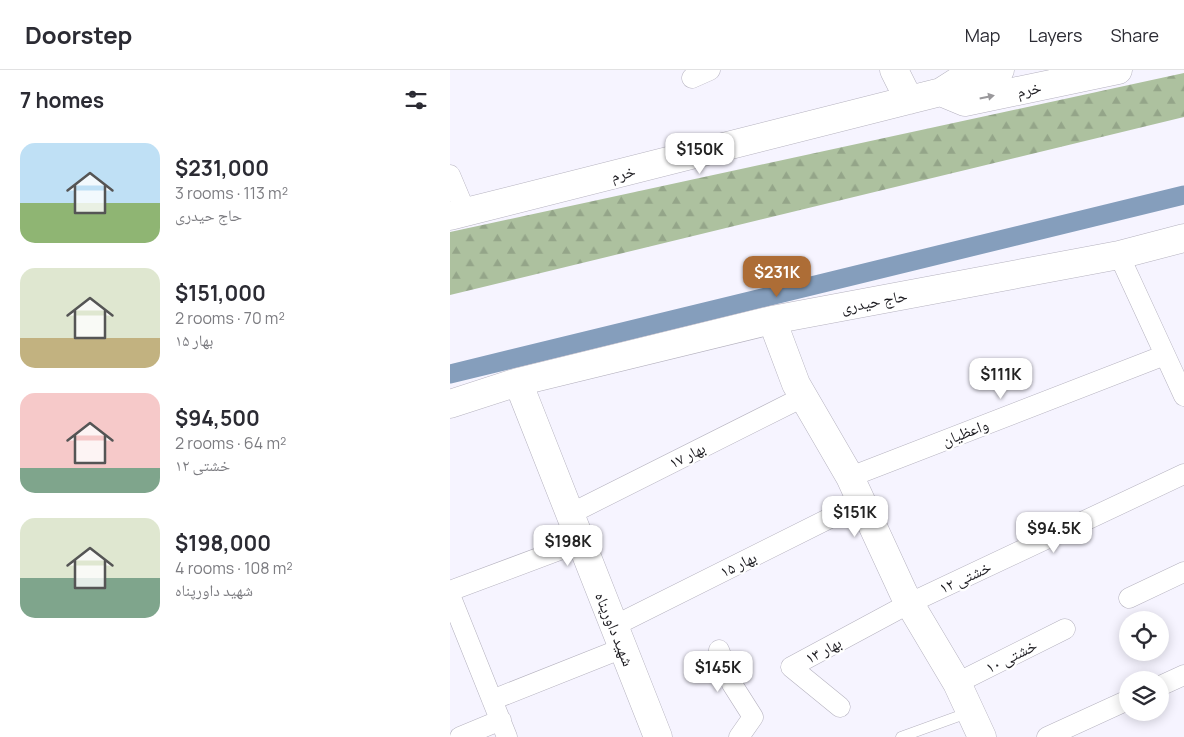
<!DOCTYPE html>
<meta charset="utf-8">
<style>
body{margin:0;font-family:Manrope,"Noto Naskh Arabic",sans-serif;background:#f7f7f7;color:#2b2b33;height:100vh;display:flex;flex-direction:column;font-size:19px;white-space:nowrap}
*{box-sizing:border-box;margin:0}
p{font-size:16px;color:#7c7c81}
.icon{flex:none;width:28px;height:28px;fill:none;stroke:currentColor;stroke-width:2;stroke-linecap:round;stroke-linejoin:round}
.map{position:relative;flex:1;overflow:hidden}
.drawer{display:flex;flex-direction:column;background:#fff;width:450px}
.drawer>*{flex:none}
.tools{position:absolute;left:669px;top:541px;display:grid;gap:10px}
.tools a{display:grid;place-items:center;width:50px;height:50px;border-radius:50%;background:#fff;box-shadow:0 2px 12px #0003;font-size:25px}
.price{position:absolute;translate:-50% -42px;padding:0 11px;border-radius:10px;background:#fff;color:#222;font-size:16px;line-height:32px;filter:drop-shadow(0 1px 2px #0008)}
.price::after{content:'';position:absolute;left:50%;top:30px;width:15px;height:11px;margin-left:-8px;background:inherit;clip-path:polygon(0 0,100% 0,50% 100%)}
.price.current{background:#ad6d36;color:#fff}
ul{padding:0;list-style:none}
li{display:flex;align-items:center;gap:15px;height:125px;padding:0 20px}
li span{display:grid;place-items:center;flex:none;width:140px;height:100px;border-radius:15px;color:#555}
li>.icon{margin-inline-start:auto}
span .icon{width:60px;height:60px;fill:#fffc;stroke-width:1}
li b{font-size:21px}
h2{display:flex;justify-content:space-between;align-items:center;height:60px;padding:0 20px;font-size:21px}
header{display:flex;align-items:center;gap:30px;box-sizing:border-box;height:70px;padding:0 25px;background:#fff;border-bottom:1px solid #e1e1e2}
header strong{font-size:24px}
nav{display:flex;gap:28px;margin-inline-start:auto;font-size:18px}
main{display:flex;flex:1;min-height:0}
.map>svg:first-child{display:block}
.forest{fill:url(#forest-firs)}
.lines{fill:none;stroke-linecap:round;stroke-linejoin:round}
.canal{stroke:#859ebc;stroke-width:19}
.lane-casing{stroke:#b5b2bf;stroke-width:11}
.street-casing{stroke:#b5b2bf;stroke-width:21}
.secondary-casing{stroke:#b5b2bf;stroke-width:29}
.lane{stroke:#fff;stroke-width:10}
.street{stroke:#fff;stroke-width:20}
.secondary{stroke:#fff;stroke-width:28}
.oneway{fill:#99989b}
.labels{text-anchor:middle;stroke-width:4.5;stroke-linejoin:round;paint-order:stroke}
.street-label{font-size:16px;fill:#1c1b20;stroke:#fff}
</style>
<header>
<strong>Doorstep</strong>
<nav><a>Map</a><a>Layers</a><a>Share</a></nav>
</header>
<main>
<section class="drawer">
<h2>7 homes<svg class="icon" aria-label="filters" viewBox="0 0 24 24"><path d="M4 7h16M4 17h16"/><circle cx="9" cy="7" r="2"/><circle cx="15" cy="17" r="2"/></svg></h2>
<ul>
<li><span style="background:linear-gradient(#bfe0f5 60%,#8fb573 0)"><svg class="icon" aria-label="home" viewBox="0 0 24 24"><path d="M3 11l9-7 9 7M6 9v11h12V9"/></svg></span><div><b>$231,000</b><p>3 rooms · 113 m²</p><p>حاج حیدری</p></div></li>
<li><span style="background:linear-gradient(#dfe7d0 70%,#c2b280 0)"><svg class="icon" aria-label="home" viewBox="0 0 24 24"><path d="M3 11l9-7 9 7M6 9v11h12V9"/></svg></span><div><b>$151,000</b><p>2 rooms · 70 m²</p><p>بهار ۱۵</p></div></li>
<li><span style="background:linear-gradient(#f6c9c9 75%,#7fa58c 0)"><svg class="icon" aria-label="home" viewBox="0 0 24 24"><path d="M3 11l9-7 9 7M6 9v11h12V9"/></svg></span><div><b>$94,500</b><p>2 rooms · 64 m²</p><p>خشتی ۱۲</p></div></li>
<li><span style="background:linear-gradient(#dfe7d0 60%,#7fa58c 0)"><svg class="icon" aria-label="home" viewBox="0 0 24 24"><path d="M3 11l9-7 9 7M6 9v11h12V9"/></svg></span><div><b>$198,000</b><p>4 rooms · 108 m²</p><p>شهید داورپناه</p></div></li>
</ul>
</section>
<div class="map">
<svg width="734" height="667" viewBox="0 0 734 667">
<defs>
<pattern id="forest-firs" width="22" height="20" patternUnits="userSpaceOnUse" patternTransform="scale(1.25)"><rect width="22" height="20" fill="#adc19f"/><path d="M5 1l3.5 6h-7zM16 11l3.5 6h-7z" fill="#94a589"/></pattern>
</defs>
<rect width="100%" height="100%" fill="#f6f4ff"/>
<path class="forest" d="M 734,3 L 734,47 L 0,225 L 0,162 Z"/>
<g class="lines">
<path class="canal" d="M 0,304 L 734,125"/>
<defs>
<path id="lane" d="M 451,667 L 520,642"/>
<path id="street" d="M 242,8 L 260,0
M 0,105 L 16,143
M 669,185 L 734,326
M 400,407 L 715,285
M 120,444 L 353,327
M 0,521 L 131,472
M 0,525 L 57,667
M 679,528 L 734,502
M 164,556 L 412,432
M 269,580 L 282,614 L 303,647 L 289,667
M 507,613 L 615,559
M 710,616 L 734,605
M 42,630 L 173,578
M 390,637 L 341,597 L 460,533 L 734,404
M 10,667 L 51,650
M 597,667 L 678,630"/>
<path id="secondary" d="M 444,0 L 459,30
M 491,22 L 515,32 L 668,0
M 0,146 L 459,30 L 491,22 L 513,8 L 550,0
M 322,250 L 346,314 L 400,407 L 454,524 L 507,613 L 532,667
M 68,312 L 208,667
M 0,334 L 68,312 L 322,250 L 669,185 L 734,168"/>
</defs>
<use href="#lane" class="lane-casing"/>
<use href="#street" class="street-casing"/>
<use href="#secondary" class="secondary-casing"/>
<use href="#lane" class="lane"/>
<use href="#street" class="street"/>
<use href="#secondary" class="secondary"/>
</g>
<defs><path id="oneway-solid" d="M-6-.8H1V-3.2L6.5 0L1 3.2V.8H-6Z" transform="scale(1.25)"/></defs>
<use class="oneway" href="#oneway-solid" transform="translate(537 27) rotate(-12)"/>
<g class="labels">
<g class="street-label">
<text transform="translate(579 19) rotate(-12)" y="6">خرم</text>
<text transform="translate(173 103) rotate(-14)" y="6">خرم</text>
<text transform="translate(424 231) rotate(-11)" y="6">حاج حیدری</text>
<text transform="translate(515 362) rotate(-21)" y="6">واعظیان</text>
<text transform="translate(237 385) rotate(-27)" y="6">بهار ۱۷</text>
<text transform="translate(288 494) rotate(-26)" y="6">بهار ۱۵</text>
<text transform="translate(515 507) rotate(-25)" y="6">خشتی ۱۲</text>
<text transform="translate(165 559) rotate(68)" y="6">شهید داورپناه</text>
<text transform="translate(373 580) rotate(-28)" y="6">بهار ۱۳</text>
<text transform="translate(561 586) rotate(-27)" y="6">خشتی ۱۰</text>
</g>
</g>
</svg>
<div class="tools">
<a><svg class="icon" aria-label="locate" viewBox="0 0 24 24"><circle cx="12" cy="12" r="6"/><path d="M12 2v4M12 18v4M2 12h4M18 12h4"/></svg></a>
<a><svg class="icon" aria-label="layers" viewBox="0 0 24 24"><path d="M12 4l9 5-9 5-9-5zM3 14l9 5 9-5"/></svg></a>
</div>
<b class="price" style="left:250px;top:105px">$150K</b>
<b class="price current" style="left:327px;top:228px">$231K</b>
<b class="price" style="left:551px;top:330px">$111K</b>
<b class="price" style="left:405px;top:468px">$151K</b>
<b class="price" style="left:604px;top:484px">$94.5K</b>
<b class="price" style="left:118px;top:497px">$198K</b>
<b class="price" style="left:268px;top:623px">$145K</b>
</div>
</main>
